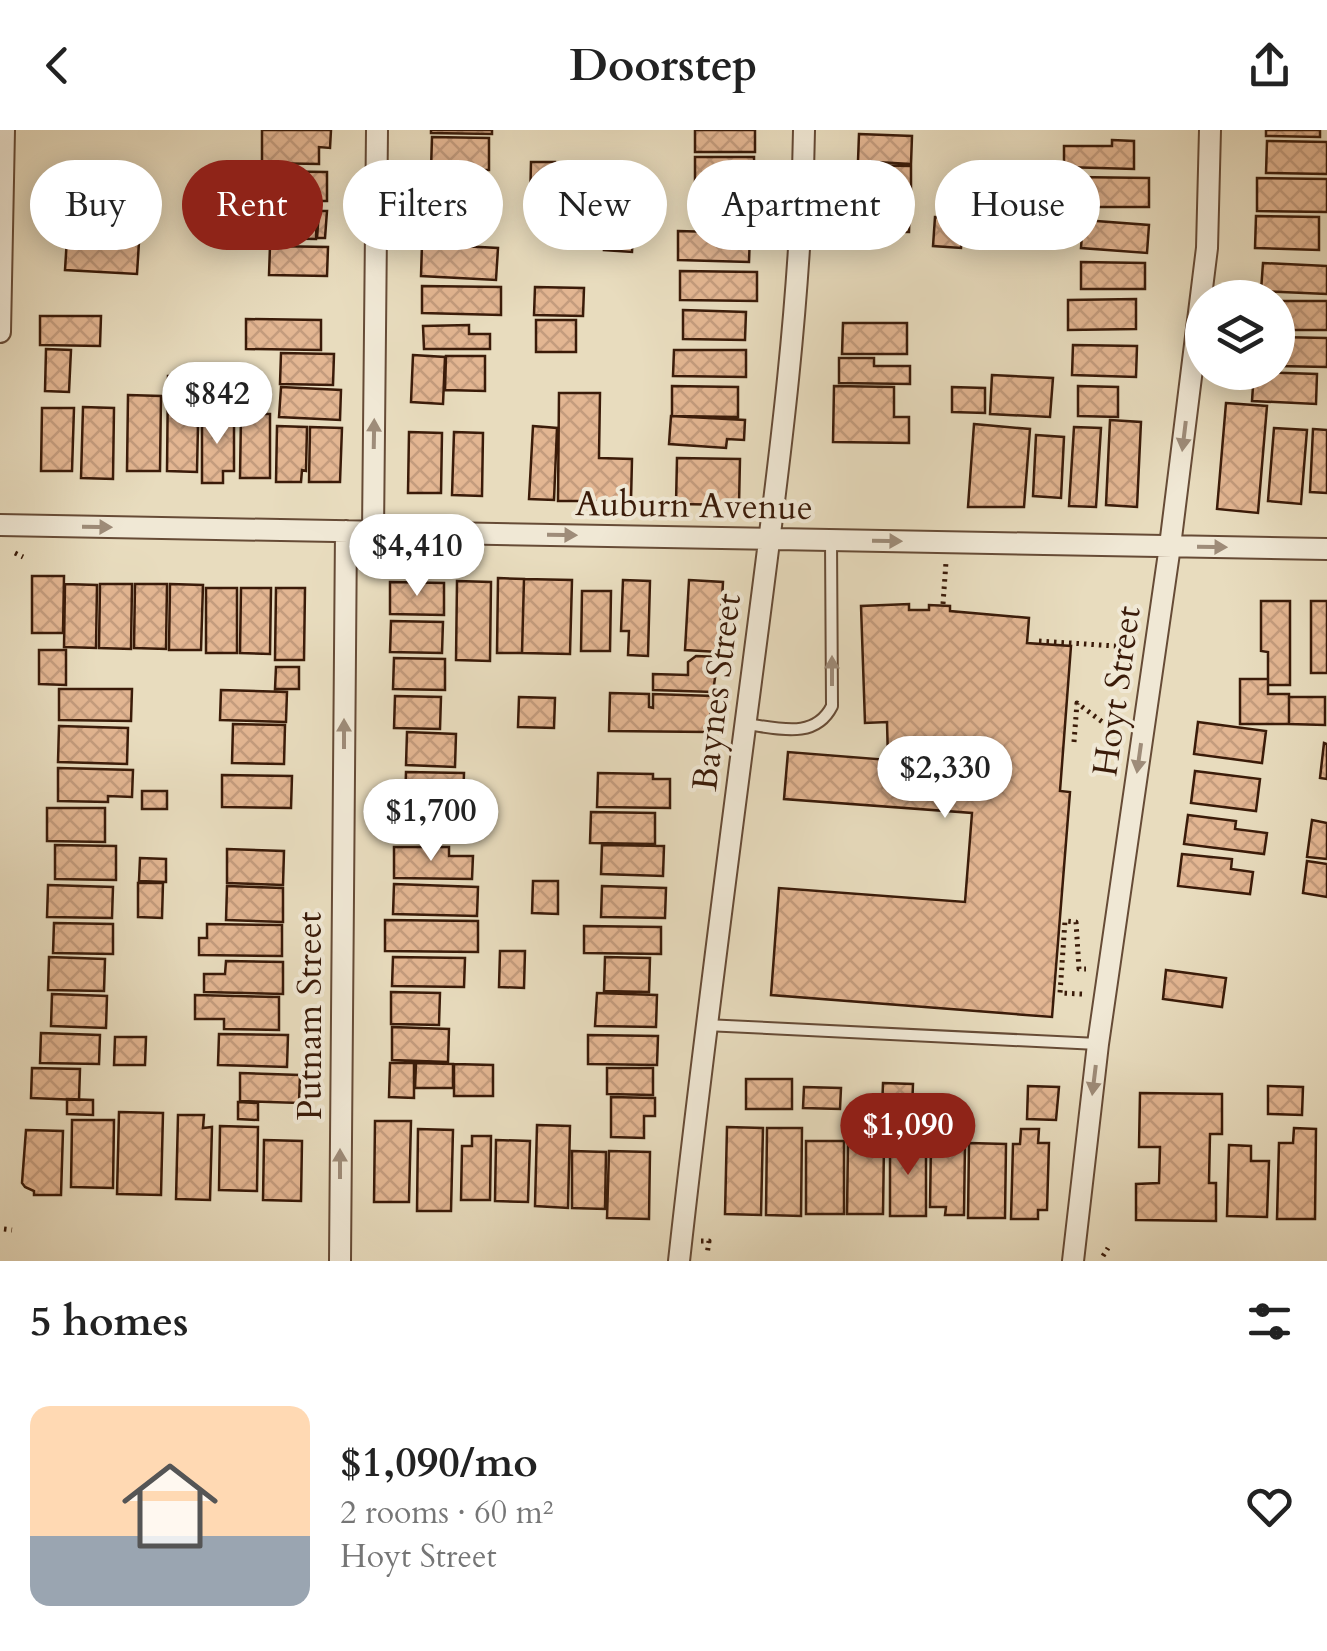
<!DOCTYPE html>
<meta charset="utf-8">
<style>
body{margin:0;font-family:Cardo,serif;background:#f2f2f2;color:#222;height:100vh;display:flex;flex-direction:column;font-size:38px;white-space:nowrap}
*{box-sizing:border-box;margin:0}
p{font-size:32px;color:#767676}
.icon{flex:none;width:55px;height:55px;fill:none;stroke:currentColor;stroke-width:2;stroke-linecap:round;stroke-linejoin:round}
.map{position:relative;height:1131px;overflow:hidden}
.drawer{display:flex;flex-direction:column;background:#fff;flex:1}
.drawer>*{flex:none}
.guide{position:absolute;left:30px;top:30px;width:1268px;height:90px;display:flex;gap:20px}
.controls{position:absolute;left:1185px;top:150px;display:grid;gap:20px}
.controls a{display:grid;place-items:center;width:110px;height:110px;border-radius:50%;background:#fff;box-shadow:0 5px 25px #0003;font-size:50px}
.price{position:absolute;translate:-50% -85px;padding:0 22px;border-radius:35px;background:#fff;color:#222;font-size:32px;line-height:65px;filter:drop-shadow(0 2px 5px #0008)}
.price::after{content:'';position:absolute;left:50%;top:60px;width:30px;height:22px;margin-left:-15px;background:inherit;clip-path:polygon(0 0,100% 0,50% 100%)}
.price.current{background:#8f2418;color:#fff}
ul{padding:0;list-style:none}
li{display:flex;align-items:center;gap:30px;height:250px;padding:0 30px}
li+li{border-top:2px solid #e0e0e0}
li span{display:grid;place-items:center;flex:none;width:280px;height:200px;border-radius:20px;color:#555}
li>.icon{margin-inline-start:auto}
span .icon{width:120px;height:120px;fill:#fffc;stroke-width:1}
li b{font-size:42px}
h2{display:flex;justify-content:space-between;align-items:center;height:120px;padding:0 30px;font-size:42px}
.pill{padding:0 35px;border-radius:45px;background:#fff;box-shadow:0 5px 25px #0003;font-size:35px;line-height:90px}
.pill.current{background:#8f2418;color:#fff}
header{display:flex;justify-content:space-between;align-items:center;height:130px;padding:0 30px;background:#fff;font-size:45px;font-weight:700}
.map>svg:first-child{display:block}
.building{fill:url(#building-cross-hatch);stroke:#3a1b09;stroke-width:2.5}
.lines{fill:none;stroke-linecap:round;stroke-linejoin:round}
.lane-casing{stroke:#664b36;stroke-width:14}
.street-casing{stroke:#664b36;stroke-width:24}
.path{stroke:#3a1b09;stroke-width:5;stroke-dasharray:2.5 5;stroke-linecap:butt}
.lane{stroke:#f0e8d5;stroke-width:10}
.street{stroke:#f0e8d5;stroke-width:20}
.oneway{fill:#9e8c79}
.labels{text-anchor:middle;stroke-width:8;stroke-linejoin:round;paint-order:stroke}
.street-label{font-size:35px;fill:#3a1b09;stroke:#f0e8d5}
</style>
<header><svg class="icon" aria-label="back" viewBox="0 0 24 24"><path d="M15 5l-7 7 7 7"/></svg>Doorstep<svg class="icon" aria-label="share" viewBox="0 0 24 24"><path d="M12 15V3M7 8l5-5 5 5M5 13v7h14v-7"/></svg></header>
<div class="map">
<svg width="1327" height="1131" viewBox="0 0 1327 1131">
<defs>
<pattern id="building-cross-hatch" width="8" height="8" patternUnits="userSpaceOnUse" patternTransform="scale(2.5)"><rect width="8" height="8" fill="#e3b692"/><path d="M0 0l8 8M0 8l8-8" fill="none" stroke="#c49c7d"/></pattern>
</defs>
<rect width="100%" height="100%" fill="#e8dcbe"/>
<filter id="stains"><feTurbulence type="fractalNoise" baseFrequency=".002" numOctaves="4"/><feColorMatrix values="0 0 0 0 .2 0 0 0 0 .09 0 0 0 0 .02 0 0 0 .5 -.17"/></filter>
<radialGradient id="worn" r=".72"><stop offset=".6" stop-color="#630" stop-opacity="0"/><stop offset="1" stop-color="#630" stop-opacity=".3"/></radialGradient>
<path class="building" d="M 262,0 L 331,0 L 330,18 L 319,17 L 319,34 L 262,33 Z
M 431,0 L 492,0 L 492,4 L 431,3 Z
M 695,0 L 755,0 L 755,22 L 695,22 Z
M 1266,0 L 1320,0 L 1320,7 L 1266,6 Z
M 859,4 L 912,6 L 911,34 L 858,31 Z
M 432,7 L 489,8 L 489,40 L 431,40 Z
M 1112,10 L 1134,11 L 1134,39 L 1064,37 L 1064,16 L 1112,16 Z
M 1267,11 L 1327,12 L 1327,44 L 1266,43 Z
M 695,27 L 754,27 L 754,53 L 695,52 Z
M 531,32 L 555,32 L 555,75 L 530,75 Z
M 851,35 L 911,36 L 911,63 L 850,63 Z
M 56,38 L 137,39 L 136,69 L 55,68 Z
M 249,41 L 327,42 L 327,71 L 249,71 Z
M 1075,47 L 1149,48 L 1149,77 L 1074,77 Z
M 1257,48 L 1327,49 L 1327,82 L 1257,81 Z
M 694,57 L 762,58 L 762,86 L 694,84 Z
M 853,65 L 910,67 L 909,102 L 852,101 Z
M 65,74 L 137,75 L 136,106 L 64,104 Z
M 257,79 L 317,80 L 316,109 L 257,108 Z
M 555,80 L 634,84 L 632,122 L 604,120 L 605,112 L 553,110 Z
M 319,81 L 327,81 L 325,108 L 317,108 Z
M 1256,86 L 1319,87 L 1319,120 L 1255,118 Z
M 935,87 L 963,89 L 961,118 L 933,116 Z
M 1083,90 L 1149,95 L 1147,123 L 1081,118 Z
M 678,101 L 750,103 L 749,132 L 678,130 Z
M 67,108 L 139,112 L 137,144 L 65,140 Z
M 422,114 L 498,118 L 496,150 L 421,146 Z
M 270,116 L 328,117 L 327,146 L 269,145 Z
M 1081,132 L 1145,133 L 1145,159 L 1081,159 Z
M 1263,133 L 1327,136 L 1327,164 L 1261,161 Z
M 680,141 L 757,142 L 757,171 L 680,170 Z
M 422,156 L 501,157 L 501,185 L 422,183 Z
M 535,157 L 584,158 L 583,186 L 534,185 Z
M 1136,169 L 1136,199 L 1068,200 L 1068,170 Z
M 1278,171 L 1327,171 L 1327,200 L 1278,200 Z
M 683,180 L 746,182 L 745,210 L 683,209 Z
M 40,186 L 101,186 L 100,216 L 40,215 Z
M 246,189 L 321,190 L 321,220 L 246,219 Z
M 536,190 L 576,190 L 576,222 L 536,222 Z
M 843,193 L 907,193 L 907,224 L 842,224 Z
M 469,195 L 469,204 L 490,204 L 490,219 L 424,219 L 423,196 Z
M 1278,207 L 1327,208 L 1327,237 L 1278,236 Z
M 1073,215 L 1137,216 L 1136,247 L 1072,245 Z
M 46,219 L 71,220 L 69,262 L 45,261 Z
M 674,220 L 746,220 L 746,247 L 673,246 Z
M 281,223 L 334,224 L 333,255 L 280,254 Z
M 413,225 L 445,227 L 443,274 L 411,272 Z
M 446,226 L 485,226 L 485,261 L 445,260 Z
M 839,228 L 874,228 L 874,236 L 910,236 L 910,254 L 839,253 Z
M 1254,242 L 1317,244 L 1316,274 L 1252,271 Z
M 992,245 L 1053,248 L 1050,287 L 990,284 Z
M 168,246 L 199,247 L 197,342 L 167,341 Z
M 672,256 L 738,257 L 738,287 L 672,286 Z
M 834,256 L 894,257 L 894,287 L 909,287 L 909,313 L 833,312 Z
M 1078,256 L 1118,257 L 1118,287 L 1078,286 Z
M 281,257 L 341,260 L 340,290 L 279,287 Z
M 952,257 L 985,258 L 985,283 L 952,282 Z
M 559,263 L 600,263 L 599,328 L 632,329 L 631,371 L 558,371 Z
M 128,265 L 161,266 L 160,341 L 127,341 Z
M 1226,273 L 1267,276 L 1258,383 L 1217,379 Z
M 83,277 L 114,278 L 113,349 L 81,348 Z
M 42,278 L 74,278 L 72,341 L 41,341 Z
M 241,284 L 270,284 L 270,348 L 240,348 Z
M 202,285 L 234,285 L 234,341 L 223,341 L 223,353 L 202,353 Z
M 671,286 L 745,290 L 744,310 L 727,309 L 726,318 L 669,314 Z
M 1110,290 L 1141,292 L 1137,377 L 1106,375 Z
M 974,294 L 1030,299 L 1024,377 L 968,377 Z
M 277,296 L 307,297 L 306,341 L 302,340 L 301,352 L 276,352 Z
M 533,296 L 557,298 L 554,370 L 529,369 Z
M 310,297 L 342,298 L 340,352 L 309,352 Z
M 1074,297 L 1101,298 L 1096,377 L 1069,376 Z
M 1274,298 L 1307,300 L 1301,374 L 1268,371 Z
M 1313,299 L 1327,300 L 1327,363 L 1310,362 Z
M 409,302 L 442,303 L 441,363 L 408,363 Z
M 454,302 L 483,303 L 482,366 L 452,365 Z
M 1036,305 L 1064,307 L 1061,368 L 1033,366 Z
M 677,328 L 740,329 L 739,375 L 676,374 Z
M 32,446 L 64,446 L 63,503 L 32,503 Z
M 498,448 L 524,449 L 522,523 L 497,523 Z
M 524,449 L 572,450 L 570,524 L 522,523 Z
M 623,450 L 650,451 L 648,526 L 628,525 L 629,501 L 621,501 Z
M 689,450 L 723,452 L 719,522 L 685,520 Z
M 457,451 L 491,452 L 490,531 L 456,530 Z
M 390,452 L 444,453 L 444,485 L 390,484 Z
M 65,454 L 97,455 L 96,518 L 64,517 Z
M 100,454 L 132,454 L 131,519 L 99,518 Z
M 135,454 L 167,454 L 166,519 L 134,518 Z
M 170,454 L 203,455 L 201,520 L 169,520 Z
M 206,458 L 237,458 L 237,523 L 206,523 Z
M 241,458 L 271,458 L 270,524 L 240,523 Z
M 276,458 L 305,458 L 304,530 L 275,530 Z
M 582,461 L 611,461 L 610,521 L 581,521 Z
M 1261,471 L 1290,471 L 1290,555 L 1268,555 L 1268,522 L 1261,521 Z
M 1311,471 L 1327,471 L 1327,543 L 1311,543 Z
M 909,474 L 909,480 L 929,480 L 929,475 L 950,476 L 950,481 L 1029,488 L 1027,513 L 1071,516 L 1060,661 L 1070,662 L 1052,887 L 771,865 L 779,758 L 965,772 L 972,683 L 784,669 L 788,622 L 888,630 L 887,592 L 865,593 L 861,476 Z
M 391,491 L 443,492 L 442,523 L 390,522 Z
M 39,520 L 66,520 L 66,555 L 39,554 Z
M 696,526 L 718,527 L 713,562 L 653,560 L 653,544 L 688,545 L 688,532 Z
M 394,528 L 445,529 L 445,560 L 393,559 Z
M 276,537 L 299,537 L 299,559 L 275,559 Z
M 1240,549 L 1268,549 L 1268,564 L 1289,564 L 1289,594 L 1240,594 Z
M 59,559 L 132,559 L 131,591 L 59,590 Z
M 221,560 L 287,562 L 286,592 L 220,590 Z
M 610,563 L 649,564 L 649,577 L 653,578 L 653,564 L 713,566 L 708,602 L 609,601 Z
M 395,566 L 441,567 L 440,599 L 394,598 Z
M 519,567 L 555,568 L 554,598 L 518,597 Z
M 1289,567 L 1325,567 L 1325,595 L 1289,594 Z
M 1198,592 L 1266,601 L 1262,633 L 1194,624 Z
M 233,594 L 285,595 L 284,634 L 232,633 Z
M 59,596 L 128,598 L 127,634 L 58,632 Z
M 407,602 L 456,604 L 455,637 L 406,635 Z
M 1324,613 L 1327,614 L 1327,649 L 1320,648 Z
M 58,638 L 133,640 L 132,667 L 108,666 L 108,672 L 58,671 Z
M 1195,641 L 1260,649 L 1256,681 L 1191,673 Z
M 406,642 L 464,643 L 463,674 L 405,673 Z
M 598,643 L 653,644 L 653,649 L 670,649 L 670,678 L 597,677 Z
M 222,645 L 292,646 L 291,678 L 222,677 Z
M 142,661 L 167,661 L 167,679 L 142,679 Z
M 47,678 L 105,678 L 105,712 L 47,711 Z
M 390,678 L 434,678 L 434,686 L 478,686 L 478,710 L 390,709 Z
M 591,682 L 655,683 L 655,714 L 590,713 Z
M 1188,685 L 1236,691 L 1235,699 L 1267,703 L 1264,724 L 1184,714 Z
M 1312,690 L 1327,693 L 1327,729 L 1307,727 Z
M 55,715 L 116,716 L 116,750 L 55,749 Z
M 602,715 L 664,716 L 663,746 L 601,744 Z
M 394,717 L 449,717 L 449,726 L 473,726 L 472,749 L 394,748 Z
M 227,719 L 284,721 L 283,755 L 227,753 Z
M 1182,724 L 1232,729 L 1231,739 L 1253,742 L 1250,764 L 1178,756 Z
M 140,728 L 166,729 L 166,752 L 139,751 Z
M 1307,731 L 1327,734 L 1327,767 L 1303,763 Z
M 533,751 L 558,751 L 558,784 L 532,783 Z
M 138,753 L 163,753 L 162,788 L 138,787 Z
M 394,754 L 478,757 L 477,786 L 393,784 Z
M 48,755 L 113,757 L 112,788 L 47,787 Z
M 227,756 L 283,758 L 283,792 L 226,790 Z
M 602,756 L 666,758 L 665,788 L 601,787 Z
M 385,790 L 478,791 L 478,822 L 385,821 Z
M 54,793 L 113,794 L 113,824 L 53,823 Z
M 207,794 L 282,795 L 282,826 L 199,825 L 199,808 L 207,808 Z
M 584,796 L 661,797 L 661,824 L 584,823 Z
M 500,821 L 525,821 L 524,858 L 499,857 Z
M 49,827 L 105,829 L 104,861 L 48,860 Z
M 393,827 L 465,828 L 464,857 L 392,856 Z
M 605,827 L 650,828 L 649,862 L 604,861 Z
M 226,831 L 283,832 L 283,864 L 204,862 L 204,844 L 225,844 Z
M 1166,840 L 1226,848 L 1222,877 L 1163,869 Z
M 391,862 L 440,863 L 439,895 L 391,894 Z
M 597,863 L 657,865 L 656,897 L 595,896 Z
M 52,864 L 107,866 L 106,898 L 51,896 Z
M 195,865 L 279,867 L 279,900 L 224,899 L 224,889 L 195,889 Z
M 392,897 L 449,899 L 448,932 L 392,930 Z
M 41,903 L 100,905 L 99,934 L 40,933 Z
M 219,904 L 288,905 L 287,937 L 218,935 Z
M 588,905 L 658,906 L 657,935 L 588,934 Z
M 115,907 L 146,907 L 145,935 L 114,935 Z
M 390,933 L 414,933 L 414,968 L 389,967 Z
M 416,933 L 453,934 L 453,958 L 415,958 Z
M 454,934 L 493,935 L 493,966 L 454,966 Z
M 32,938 L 80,939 L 79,970 L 31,968 Z
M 607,938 L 653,938 L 653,965 L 607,964 Z
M 240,943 L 300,945 L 299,973 L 240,971 Z
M 746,949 L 792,949 L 792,979 L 746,979 Z
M 883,953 L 913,954 L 912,980 L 882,980 Z
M 1028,956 L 1059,957 L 1056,990 L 1027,989 Z
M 1268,956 L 1303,957 L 1302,985 L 1268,984 Z
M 804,957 L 841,958 L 840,979 L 803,978 Z
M 1140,963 L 1222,964 L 1222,1004 L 1210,1004 L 1209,1053 L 1216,1053 L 1216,1091 L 1136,1090 L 1136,1054 L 1159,1053 L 1160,1017 L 1139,1017 Z
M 611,967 L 655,968 L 655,986 L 644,986 L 644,1008 L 611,1007 Z
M 67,969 L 93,970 L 93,985 L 67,984 Z
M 238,972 L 258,973 L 258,990 L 238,989 Z
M 119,982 L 163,983 L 161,1065 L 117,1064 Z
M 178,985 L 204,985 L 203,998 L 212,997 L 210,1070 L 176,1069 Z
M 72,990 L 114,990 L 113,1058 L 71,1057 Z
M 375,991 L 411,991 L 409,1072 L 374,1072 Z
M 537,995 L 570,996 L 568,1078 L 535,1076 Z
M 220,996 L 258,997 L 257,1061 L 219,1060 Z
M 727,997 L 763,998 L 761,1085 L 725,1084 Z
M 767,998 L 802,998 L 801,1086 L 766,1085 Z
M 1294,998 L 1316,999 L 1315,1089 L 1277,1089 L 1279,1013 L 1293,1013 Z
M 418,999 L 453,1000 L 451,1081 L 417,1081 Z
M 1021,999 L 1039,999 L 1038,1013 L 1049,1013 L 1047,1080 L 1038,1080 L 1038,1089 L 1011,1089 L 1013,1014 L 1020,1014 Z
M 26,1000 L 63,1001 L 61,1065 L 34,1065 L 34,1061 L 25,1057 L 22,1053 Z
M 472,1006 L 491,1006 L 490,1070 L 461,1070 L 462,1016 L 472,1016 Z
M 264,1010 L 302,1011 L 301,1071 L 263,1070 Z
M 496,1010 L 530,1011 L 528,1072 L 495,1071 Z
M 890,1010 L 926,1010 L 926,1086 L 890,1086 Z
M 806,1011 L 844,1011 L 844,1084 L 806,1084 Z
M 931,1011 L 965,1012 L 964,1085 L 945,1085 L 946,1077 L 930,1077 Z
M 848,1013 L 884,1013 L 883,1084 L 847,1084 Z
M 969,1013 L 1006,1014 L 1005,1088 L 968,1088 Z
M 1229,1015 L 1251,1016 L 1251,1031 L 1269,1031 L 1267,1087 L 1227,1086 Z
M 572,1021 L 606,1022 L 605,1079 L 572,1078 Z
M 609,1021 L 650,1022 L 649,1089 L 607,1088 Z"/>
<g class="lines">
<defs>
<path id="lane" d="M 746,594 C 778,598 815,610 832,576 L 831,410
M 705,895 L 1098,914"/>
<path id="street" d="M 0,202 L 4,0
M 0,395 L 1327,419
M 373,402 L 377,0
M 340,1131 L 346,401
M 679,1131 C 701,932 727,734 753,536 C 776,358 801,179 804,0
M 1073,1131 L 1098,914 L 1170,416 L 1207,118 L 1210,0"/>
</defs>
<use href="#lane" class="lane-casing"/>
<use href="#street" class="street-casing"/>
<path class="path" d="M 15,423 L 23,427
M 943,474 L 946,432
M 1039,511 L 1131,517
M 1074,612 L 1077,573 L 1113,600 L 1120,601
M 1082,864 L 1060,863 L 1065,791 L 1076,792 L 1079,839 L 1086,839
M 4,1099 L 12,1100
M 701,1111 L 709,1111 L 707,1125
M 1103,1126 L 1108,1118"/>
<use href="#lane" class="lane"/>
<use href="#street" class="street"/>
</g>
<defs><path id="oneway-solid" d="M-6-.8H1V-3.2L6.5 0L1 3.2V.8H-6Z" transform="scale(2.5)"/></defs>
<g class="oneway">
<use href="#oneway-solid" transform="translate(374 304) rotate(-89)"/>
<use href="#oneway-solid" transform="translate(1184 306) rotate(97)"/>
<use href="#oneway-solid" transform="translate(97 397) rotate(1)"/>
<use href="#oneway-solid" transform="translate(562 405) rotate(1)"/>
<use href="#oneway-solid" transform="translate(887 411) rotate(1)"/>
<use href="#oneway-solid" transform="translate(1212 417) rotate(1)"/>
<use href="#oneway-solid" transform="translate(832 541) rotate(-90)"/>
<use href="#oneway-solid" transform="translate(344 604) rotate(-90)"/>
<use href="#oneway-solid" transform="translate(1139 628) rotate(98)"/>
<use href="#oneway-solid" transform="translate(1094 950) rotate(97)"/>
<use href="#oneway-solid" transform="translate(340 1034) rotate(-90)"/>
</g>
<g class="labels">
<g class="street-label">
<text transform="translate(694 375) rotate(1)" y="12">Auburn Avenue</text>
<text transform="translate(1116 561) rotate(-82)" y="12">Hoyt Street</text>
<text transform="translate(716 562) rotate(-83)" y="12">Baynes Street</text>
<text transform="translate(309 886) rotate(-90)" y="12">Putnam Street</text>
</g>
</g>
<rect width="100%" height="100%" filter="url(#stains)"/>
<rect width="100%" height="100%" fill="url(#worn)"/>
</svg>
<div class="controls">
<a><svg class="icon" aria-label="layers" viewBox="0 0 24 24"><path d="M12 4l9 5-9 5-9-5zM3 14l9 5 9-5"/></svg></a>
</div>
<b class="price" style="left:217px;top:317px">$842</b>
<b class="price" style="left:417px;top:469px">$4,410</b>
<b class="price" style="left:945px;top:691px">$2,330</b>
<b class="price" style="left:431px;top:734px">$1,700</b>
<b class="price current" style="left:908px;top:1048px">$1,090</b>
<div class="guide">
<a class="pill">Buy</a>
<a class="pill current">Rent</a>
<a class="pill">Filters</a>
<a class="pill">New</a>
<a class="pill">Apartment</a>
<a class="pill">House</a>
</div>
</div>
<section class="drawer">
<h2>5 homes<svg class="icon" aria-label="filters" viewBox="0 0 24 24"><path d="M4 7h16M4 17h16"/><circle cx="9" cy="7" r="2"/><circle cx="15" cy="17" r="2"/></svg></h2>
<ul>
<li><span style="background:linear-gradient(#ffd9b3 65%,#9aa5b1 0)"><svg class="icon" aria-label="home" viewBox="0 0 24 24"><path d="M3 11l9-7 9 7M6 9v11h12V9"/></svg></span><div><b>$1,090/mo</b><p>2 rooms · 60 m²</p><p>Hoyt Street</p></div><svg class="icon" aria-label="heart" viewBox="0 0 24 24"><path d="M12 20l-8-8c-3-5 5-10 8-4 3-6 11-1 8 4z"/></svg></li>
</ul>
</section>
